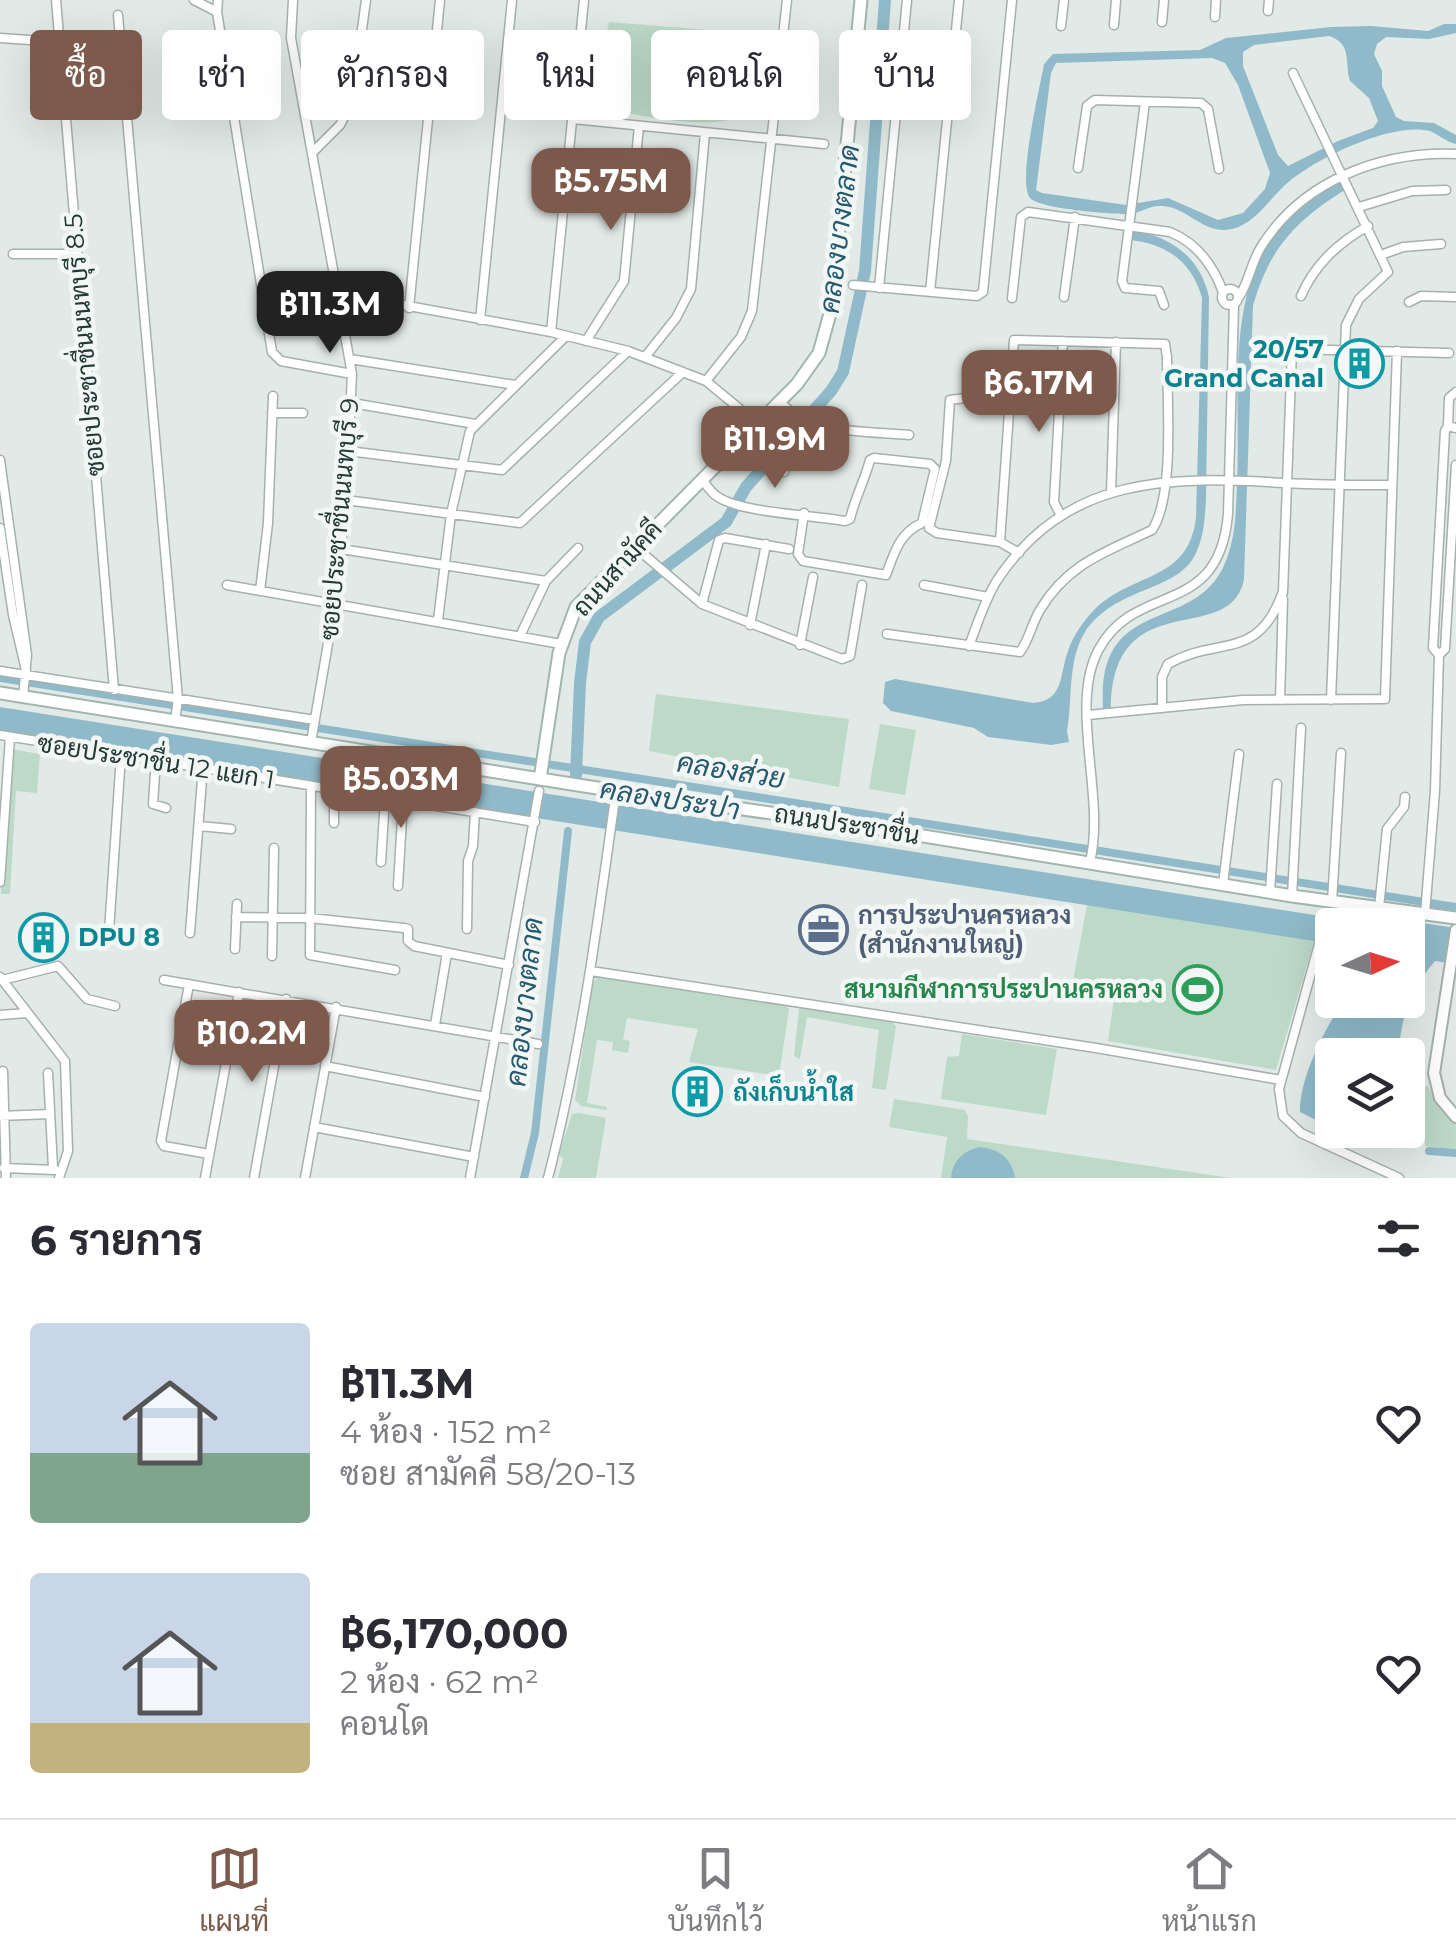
<!DOCTYPE html>
<html lang="th">
<meta charset="utf-8">
<style>
body{margin:0;font-family:Montserrat,Sarabun,sans-serif;background:#f7f7f7;color:#2b2b33;height:100vh;display:flex;flex-direction:column;font-size:38px;white-space:nowrap}
*{box-sizing:border-box;margin:0}
p{font-size:32px;color:#7c7c81}
.icon{flex:none;width:55px;height:55px;fill:none;stroke:currentColor;stroke-width:2;stroke-linecap:round;stroke-linejoin:round}
.map{position:relative;height:1178px;overflow:hidden}
.details{display:flex;flex-direction:column;background:#fff;flex:1}
.details>*{flex:none}
.hud{position:absolute;left:30px;top:30px;width:1398px;height:90px;display:flex;gap:20px}
.needle{width:65px;rotate:86deg}
.fabs{position:absolute;left:1315px;top:908px;display:grid;gap:20px}
.fabs a{display:grid;place-items:center;width:110px;height:110px;border-radius:10px;background:#fff;box-shadow:0 10px 40px #0002;font-size:50px}
.price{position:absolute;translate:-50% -85px;padding:0 22px;border-radius:20px;background:#7d5a4b;color:#fff;font-size:32px;line-height:65px;filter:drop-shadow(0 2px 5px #0008)}
.price::after{content:'';position:absolute;left:50%;top:60px;width:30px;height:22px;margin-left:-15px;background:inherit;clip-path:polygon(0 0,100% 0,50% 100%)}
.price.on{background:#222;color:#fff}
ul{padding:0;list-style:none}
li{display:flex;align-items:center;gap:30px;height:250px;padding:0 30px}
li span{display:grid;place-items:center;flex:none;width:280px;height:200px;border-radius:10px;color:#555}
li>.icon{margin-inline-start:auto}
span .icon{width:120px;height:120px;fill:#fffc;stroke-width:1}
li b{font-size:42px}
h2{display:flex;justify-content:space-between;align-items:center;height:120px;padding:0 30px;font-size:42px}
.chip{padding:0 35px;border-radius:10px;background:#fff;box-shadow:0 10px 40px #0002;font-size:35px;line-height:90px}
.chip.on{background:#7d5a4b;color:#fff}
.menu{display:flex;justify-content:space-around;align-items:center;height:140px;border-top:2px solid #e1e1e2;background:#fff;font-size:28px;color:#7c7c81}
.menu a{display:grid;justify-items:center;gap:5px}
.menu .on{color:#7d5a4b}
.map>svg:first-child{display:block}
.green{fill:#bdd9c8}
.water{fill:#90bac9;fill-rule:evenodd}
.lines{fill:none;stroke-linecap:round;stroke-linejoin:round}
.canal{stroke:#90bac9;stroke-width:8}
.river{stroke:#90bac9;stroke-width:12}
.minor-casing{stroke:#a5b1ae;stroke-width:11}
.tertiary-casing{stroke:#a5b1ae;stroke-width:14}
.secondary-casing{stroke:#a2b5b0;stroke-width:15}
.minor{stroke:#fff;stroke-width:8}
.tertiary{stroke:#fff;stroke-width:10}
.secondary{stroke:#fff;stroke-width:11}
.labels{text-anchor:middle;stroke-width:9;stroke-linejoin:round;paint-order:stroke}
.street-label{font-size:25px;fill:#243936;stroke:#f2f7f5}
.culture-label{font-size:25px;font-weight:bold;fill:#0d838f;stroke:#f2f7f5;text-anchor:start}
.service-label{font-size:25px;font-weight:bold;fill:#4e5e75;stroke:#f2f7f5;text-anchor:start}
.leisure-label{font-size:25px;font-weight:bold;fill:#27864d;stroke:#f2f7f5;text-anchor:end}
.water-label{font-size:28px;font-style:italic;fill:#26596e;stroke:#f2f7f5}
</style>
<div class="map">
<svg width="1456" height="1178" viewBox="0 0 1456 1178">
<rect width="100%" height="100%" fill="#e2eae7"/>
<path class="green" d="M 609,22 L 759,34 C 757,53 773,67 769,87 C 757,141 661,119 621,112 C 597,100 582,77 594,51 C 599,39 608,35 609,22 Z
M 656,694 L 849,719 L 839,787 L 649,751 Z
M 880,724 L 916,730 L 905,795 L 869,789 Z
M 10,749 L 40,754 L 37,793 L 16,791 L 10,894 L 1,894 Z
M 1087,905 L 1314,941 L 1276,1070 L 1108,1041 L 1115,992 L 1072,986 Z
M 598,977 L 783,1004 L 789,1009 L 779,1076 L 689,1062 L 698,1029 L 627,1018 L 623,1039 L 630,1041 L 628,1053 L 612,1050 L 613,1042 L 597,1040 L 587,1103 L 607,1107 L 607,1110 L 581,1106 L 575,1100 L 593,983 Z
M 802,1007 L 890,1021 L 896,1026 L 886,1090 L 872,1088 L 879,1030 L 807,1017 L 800,1059 L 794,1056 L 799,1009 Z
M 962,1034 L 1057,1049 L 1046,1115 L 941,1099 L 947,1057 L 959,1056 Z
M 1424,1086 L 1428,1086 L 1438,1107 L 1456,1123 L 1456,1150 L 1425,1146 Z
M 894,1099 L 965,1110 L 968,1117 L 967,1139 L 1231,1178 L 941,1178 L 947,1137 L 889,1127 Z
M 579,1113 L 606,1118 L 596,1178 L 558,1178 L 563,1159 L 559,1154 L 572,1114 Z"/>
<path class="water" d="M 1444,24 L 1456,24 L 1456,33 L 1429,39 L 1386,37 L 1377,44 L 1374,54 L 1382,71 L 1382,86 L 1396,117 L 1404,121 L 1434,123 L 1456,135 L 1456,144 C 1444,141 1438,134 1430,131 C 1392,121 1311,160 1284,186 C 1269,200 1254,224 1232,229 C 1205,236 1188,207 1162,206 C 1148,205 1141,214 1127,214 C 1110,214 1040,209 1030,198 C 1017,182 1040,87 1044,64 L 1053,54 L 1200,50 L 1226,38 L 1331,27 L 1371,26 L 1428,31 ZM 1329,36 C 1353,44 1344,62 1350,81 L 1369,98 L 1378,121 L 1373,128 L 1338,141 L 1288,166 L 1278,155 L 1243,66 L 1243,52 L 1254,45 ZM 1212,58 L 1225,63 L 1238,85 L 1270,173 L 1265,189 L 1243,213 L 1218,220 L 1168,198 L 1126,205 L 1042,193 L 1036,190 L 1051,73 L 1056,63 Z
M 1341,181 L 1345,190 C 1295,221 1269,249 1253,306 L 1244,579 C 1231,649 1113,582 1111,708 L 1103,708 C 1096,590 1199,638 1227,558 C 1236,534 1236,508 1237,483 C 1241,402 1224,291 1280,227 C 1297,207 1319,194 1341,181 Z
M 1131,230 C 1170,236 1200,256 1209,297 L 1206,499 C 1205,517 1204,536 1196,553 C 1179,592 1115,586 1085,632 C 1067,661 1073,699 1067,731 L 1069,742 L 1051,745 L 988,737 L 974,728 L 891,711 L 883,703 L 885,682 L 895,679 L 1033,703 C 1065,700 1059,675 1068,651 C 1073,636 1082,623 1093,611 C 1132,571 1189,583 1196,517 L 1202,298 C 1192,261 1166,244 1130,240 Z
M 0,707 L 1377,925 L 1332,925 L 1332,944 L 0,733 Z
M 1395,919 L 1456,928 L 1456,964 L 1435,961 C 1411,989 1400,1018 1399,1055 L 1332,1055 L 1332,1128 L 1300,1112 C 1299,1079 1325,1028 1344,1000 L 1408,1000 L 1408,925 L 1383,925 Z
M 980,1147 C 999,1149 1012,1158 1015,1178 L 951,1178 C 953,1160 963,1151 980,1147 Z"/>
<g class="lines">
<path class="canal" d="M 0,678 L 1456,907
M 1429,1151 L 1456,1153
M 524,1178 L 535,1133 L 568,831"/>
<path class="river" d="M 576,775 L 580,683 L 585,642 L 599,617 L 726,522 L 746,487 L 831,391 L 843,372 L 865,271 L 885,0"/>
<defs>
<path id="minor" d="M 56,0 L 114,690
M 194,0 L 217,12
M 218,0 L 217,12 L 272,352 L 281,361 L 352,374
M 293,0 L 291,38 L 352,374 L 346,500 L 335,603 L 311,742
M 1268,11 L 1269,0
M 118,15 L 178,699 L 175,721
M 1215,17 L 1216,0
M 1162,22 L 1164,0
M 1114,25 L 1116,0
M 1061,26 L 1064,0
M 0,38 L 59,42
M 1293,73 L 1388,272 L 1359,299 L 1346,325 L 1331,700
M 1145,102 L 1122,281 L 1125,288 L 1159,291 L 1164,305
M 573,119 L 824,144
M 314,151 L 340,125 L 352,102 L 366,0
M 1078,168 L 1087,106 L 1095,100 L 1201,103 L 1208,109 L 1219,169
M 1359,207 L 1412,191 L 1446,190
M 13,254 L 76,254
M 1381,255 L 1403,247 L 1441,244
M 853,285 L 977,296 L 983,292 L 1012,0
M 879,288 L 907,0
M1222 297a8 8 0 1 1 16 0a8 8 0 1 1-16 0Z
M 930,292 L 959,0
M 337,293 L 551,332 L 628,351 L 706,381 L 758,424
M 1301,296 C 1315,264 1338,243 1368,226
M 1064,297 L 1075,217
M 1239,297 C 1249,282 1251,263 1261,247 C 1302,181 1380,151 1456,154
M 1012,298 L 1021,217 L 1028,212 L 1170,232 C 1197,243 1213,265 1223,292
M 1409,302 L 1421,296 L 1456,297
M 409,308 L 440,0
M 480,320 L 512,0
M 551,332 L 584,0
M 586,341 L 624,281 L 639,126
M 645,357 L 676,318 L 691,289 L 705,133
M 350,359 L 515,385
M 706,381 L 741,337 L 752,311 L 787,0
M 1009,397 L 980,396 L 950,400 L 946,461 L 929,528 L 937,533 L 1000,542 L 1019,553
M 780,402 C 812,435 866,431 909,435
M 352,403 L 475,424
M 272,413 L 303,413
M 1448,426 L 1449,398 L 1456,392
M 1456,428 L 1448,426 L 1445,431 L 1433,648 L 1439,655 L 1445,649 L 1456,465
M 742,440 L 784,472
M 348,451 L 502,470 L 628,351
M 0,460 L 27,655 L 23,697
M 702,479 C 707,486 711,493 718,497 C 742,513 813,515 845,521 L 850,519 C 855,498 864,482 870,460 L 874,458 L 930,464 L 935,469 L 922,523 C 899,533 894,554 886,575 L 803,561 L 798,554 L 804,513
M 1111,492 L 1116,342
M 346,500 L 520,523 L 683,372
M 1061,516 L 1054,502 L 1063,341
M 0,528 L 13,615 L 26,670
M 341,549 L 546,581
M 641,552 L 702,604 L 842,659 L 850,656 L 862,585
M 227,585 L 561,644
M 924,585 L 988,597
M 260,591 L 268,523 L 273,396
M 702,604 L 719,540 L 725,538 L 789,549
M 438,620 L 451,514 L 470,431 L 566,336
M 750,625 L 766,544
M 887,634 L 1020,652 C 1029,640 1032,623 1040,610 C 1068,563 1106,552 1152,530 C 1175,496 1167,400 1167,357 L 1165,344 L 1014,340 L 1000,542
M 520,636 L 546,581 L 578,548
M 800,645 L 813,577
M 969,646 C 977,625 984,602 996,582 C 1065,475 1170,476 1284,483 C 1320,485 1356,485 1392,485
M 0,671 L 315,720
M 1280,700 L 1283,599
M 1162,708 L 1162,677 L 1168,664 C 1219,635 1257,663 1283,592 L 1292,349 L 1449,353
M 1088,715 L 1243,700 L 1385,699 L 1397,351
M 0,735 L 535,822
M 121,755 L 109,931 L 112,936 L 127,934
M 156,759 L 153,804 L 166,808
M 311,787 L 310,955 L 395,970
M 334,823 L 334,790
M 199,826 L 231,829
M 381,862 L 385,798
M 1090,862 C 1106,796 1068,705 1099,649 C 1136,580 1219,620 1228,514 L 1234,305
M 0,882 L 10,737
M 1223,884 L 1239,754
M 398,886 L 403,801
M 1270,892 L 1277,784
M 1292,896 L 1301,728
M 1332,902 L 1341,753
M 1379,908 L 1387,829 L 1404,807 L 1405,797
M 1425,914 L 1435,791 L 1439,655
M 236,917 L 310,918 L 404,928 L 408,929 L 408,941 L 414,946 L 509,965
M 467,929 L 468,861 L 473,846 L 475,812
M 190,933 L 203,767
M 1319,944 L 1279,1089 L 1283,1116 L 1301,1133 L 1399,1178
M 235,949 L 237,904
M 272,956 L 274,848
M 591,971 L 1096,1048 L 1281,1080
M 0,977 L 65,1061 L 68,1151 L 59,1178
M 2,980 L 58,966 L 87,999 L 115,1006
M 164,980 L 538,1044
M 189,984 L 161,1141 L 164,1146 L 209,1154
M 0,1015 L 27,1013
M 435,1025 L 447,953
M 325,1066 L 485,1097
M 3,1071 L 6,1178
M 48,1073 L 53,1168
M 0,1116 L 50,1114
M 314,1127 L 474,1157
M 4,1168 L 55,1170
M 205,1178 L 239,992
M 254,1178 L 286,999
M 305,1178 L 336,1007
M 470,1178 L 539,791
M 548,1178 C 581,1050 598,921 616,791"/>
<path id="tertiary" d="M 1456,930 L 1434,1073 L 1440,1098 L 1456,1117"/>
<path id="secondary" d="M 0,693 L 616,791 L 862,826 L 1292,896 L 1456,918
M 540,779 L 559,653 L 576,607 L 797,384 L 819,353 L 831,310 L 861,0"/>
</defs>
<use href="#minor" class="minor-casing"/>
<use href="#tertiary" class="tertiary-casing"/>
<use href="#secondary" class="secondary-casing"/>
<use href="#minor" class="minor"/>
<use href="#tertiary" class="tertiary"/>
<use href="#secondary" class="secondary"/>
</g>
<defs>
<symbol id="building-ring" viewBox="-11 -11 22 22"><circle r="9.5" fill="#f2f7f5" stroke="#0f9aa8" stroke-width="1.5"/><path d="M-4-6H4V6H1V3H-1V6H-4ZM-2.5-4.3h1.7v1.8h-1.7ZM.8-4.3h1.7v1.8H.8ZM-2.5-1h1.7V.8h-1.7ZM.8-1h1.7V.8H.8Z" fill="#0f9aa8"/></symbol>
<symbol id="office-ring" viewBox="-11 -11 22 22"><circle r="9.5" fill="#f2f7f5" stroke="#5c6f8a" stroke-width="1.5"/><path d="M-6-3h4V-5.5h4V-3h4V5H-6ZM-1-4.5V-3h2v-1.5ZM-6 0V1H6V0Z" fill="#5c6f8a"/></symbol>
<symbol id="stadium-ring" viewBox="-11 -11 22 22"><circle r="9.5" fill="#f2f7f5" stroke="#2e9e5b" stroke-width="1.5"/><path d="M0-5a6.5 5 0 1 0 0 10a6.5 5 0 1 0 0-10ZM-3.5-1.8h7v3.6h-7Z" fill="#2e9e5b"/></symbol>
</defs>
<g fill-rule="evenodd">
<use href="#building-ring" x="1332" y="336" width="55" height="55"/>
<use href="#office-ring" x="796" y="902" width="55" height="55"/>
<use href="#building-ring" x="16" y="910" width="55" height="55"/>
<use href="#stadium-ring" x="1170" y="962" width="55" height="55"/>
<use href="#building-ring" x="670" y="1064" width="55" height="55"/>
</g>
<g class="labels">
<g class="street-label">
<text transform="translate(84 345) rotate(-95)" y="9">ซอยประชาชื่นนนทบุรี 8.5</text>
<text transform="translate(339 519) rotate(-85)" y="9">ซอยประชาชื่นนนทบุรี 9</text>
<text transform="translate(617 568) rotate(-48)" y="9">ถนนสามัคคี</text>
<text transform="translate(156 761) rotate(9)" y="9">ซอยประชาชื่น 12 แยก 1</text>
<text transform="translate(847 824) rotate(9)" y="9">ถนนประชาชื่น</text>
</g>
<g class="culture-label">
<text x="1324" y="358" text-anchor="end">20/57<tspan x="1324" dy="29">Grand Canal</tspan></text>
<text x="78" y="946">DPU 8</text>
<text x="733" y="1101">ถังเก็บน้ำใส</text>
</g>
<g class="service-label">
<text x="858" y="924">การประปานครหลวง<tspan x="858" dy="29">(สำนักงานใหญ่)</tspan></text>
</g>
<g class="leisure-label">
<text x="1163" y="998">สนามกีฬาการประปานครหลวง</text>
</g>
<g class="water-label">
<text transform="translate(839 229) rotate(-83)" y="10">คลองบางตลาด</text>
<text transform="translate(731 770) rotate(9)" y="10">คลองส่วย</text>
<text transform="translate(670 799) rotate(9)" y="10">คลองประปา</text>
<text transform="translate(524 1002) rotate(-84)" y="10">คลองบางตลาด</text>
</g>
</g>
</svg>
<div class="fabs">
<a><svg class="needle" viewBox="-14 -14 28 28"><path d="M0-13l5 13h-10z" fill="#e53935"/><path d="M0 13l5-13h-10z" fill="#7c7c81"/></svg></a>
<a><svg class="icon" aria-label="layers" viewBox="0 0 24 24"><path d="M12 4l9 5-9 5-9-5zM3 14l9 5 9-5"/></svg></a>
</div>
<b class="price" style="left:611px;top:233px">฿5.75M</b>
<b class="price on" style="left:330px;top:356px">฿11.3M</b>
<b class="price" style="left:1039px;top:435px">฿6.17M</b>
<b class="price" style="left:775px;top:491px">฿11.9M</b>
<b class="price" style="left:401px;top:831px">฿5.03M</b>
<b class="price" style="left:252px;top:1085px">฿10.2M</b>
<div class="hud">
<a class="chip on">ซื้อ</a>
<a class="chip">เช่า</a>
<a class="chip">ตัวกรอง</a>
<a class="chip">ใหม่</a>
<a class="chip">คอนโด</a>
<a class="chip">บ้าน</a>
</div>
</div>
<section class="details">
<h2>6 รายการ<svg class="icon" aria-label="filters" viewBox="0 0 24 24"><path d="M4 7h16M4 17h16"/><circle cx="9" cy="7" r="2"/><circle cx="15" cy="17" r="2"/></svg></h2>
<ul>
<li><span style="background:linear-gradient(#c9d6e8 65%,#7fa58c 0)"><svg class="icon" aria-label="home" viewBox="0 0 24 24"><path d="M3 11l9-7 9 7M6 9v11h12V9"/></svg></span><div><b>฿11.3M</b><p>4 ห้อง · 152 m²</p><p>ซอย สามัคคี 58/20-13</p></div><svg class="icon" aria-label="heart" viewBox="0 0 24 24"><path d="M12 20l-8-8c-3-5 5-10 8-4 3-6 11-1 8 4z"/></svg></li>
<li><span style="background:linear-gradient(#c9d6e8 75%,#c2b280 0)"><svg class="icon" aria-label="home" viewBox="0 0 24 24"><path d="M3 11l9-7 9 7M6 9v11h12V9"/></svg></span><div><b>฿6,170,000</b><p>2 ห้อง · 62 m²</p><p>คอนโด</p></div><svg class="icon" aria-label="heart" viewBox="0 0 24 24"><path d="M12 20l-8-8c-3-5 5-10 8-4 3-6 11-1 8 4z"/></svg></li>
</ul>
</section>
<nav class="menu">
<a class="on"><svg class="icon" aria-label="map" viewBox="0 0 24 24"><path d="M3 6l6-2 6 2 6-2v14l-6 2-6-2-6 2zM9 4v14M15 6v14"/></svg>แผนที่</a>
<a><svg class="icon" aria-label="saved" viewBox="0 0 24 24"><path d="M7 4h10v16l-5-4-5 4z"/></svg>บันทึกไว้</a>
<a><svg class="icon" aria-label="home" viewBox="0 0 24 24"><path d="M3 11l9-7 9 7M6 9v11h12V9"/></svg>หน้าแรก</a>
</nav>
